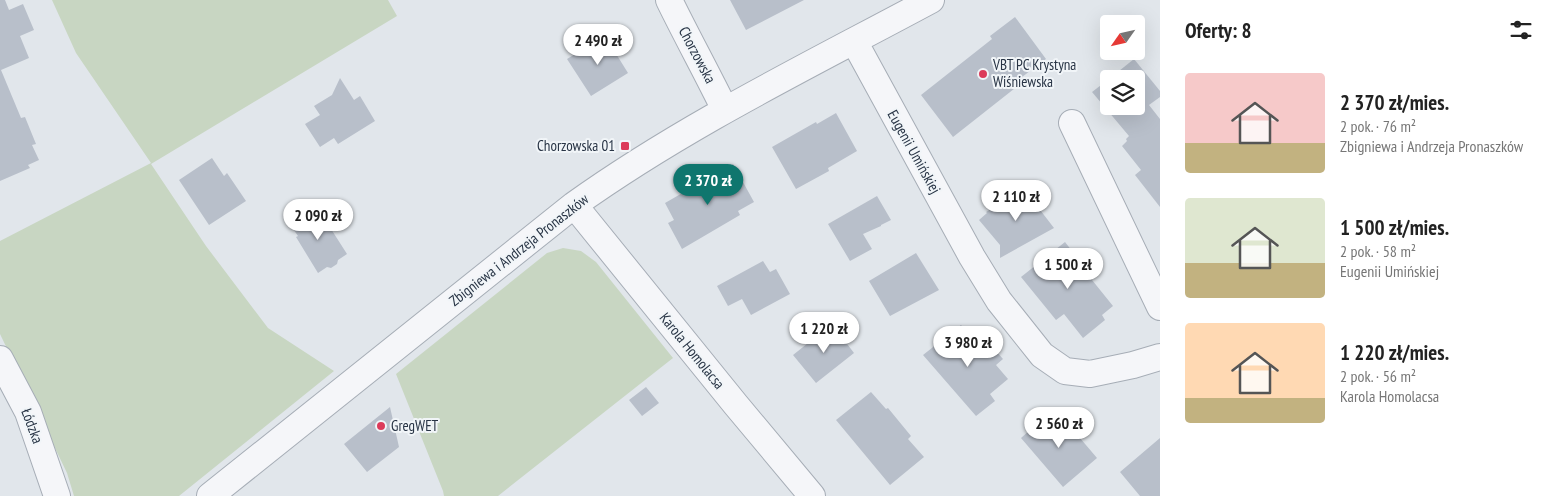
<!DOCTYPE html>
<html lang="pl">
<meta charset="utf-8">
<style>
body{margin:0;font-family:"PT Sans Narrow",sans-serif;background:#f6f6f6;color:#222;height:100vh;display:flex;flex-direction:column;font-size:19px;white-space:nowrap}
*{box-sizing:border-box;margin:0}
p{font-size:16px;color:#767676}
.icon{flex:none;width:28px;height:28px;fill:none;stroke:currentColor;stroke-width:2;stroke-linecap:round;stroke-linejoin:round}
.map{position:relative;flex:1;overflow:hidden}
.details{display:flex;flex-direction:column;background:#fff;width:400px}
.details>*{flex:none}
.needle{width:32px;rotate:236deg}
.tools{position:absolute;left:1100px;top:15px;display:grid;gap:10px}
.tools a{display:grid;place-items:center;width:45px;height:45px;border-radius:5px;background:#fff;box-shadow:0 5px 20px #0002;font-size:25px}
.price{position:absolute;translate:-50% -42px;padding:0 11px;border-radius:18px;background:#fff;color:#222;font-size:16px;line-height:32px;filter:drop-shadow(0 1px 2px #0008)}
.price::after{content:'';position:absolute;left:50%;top:30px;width:15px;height:11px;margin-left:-8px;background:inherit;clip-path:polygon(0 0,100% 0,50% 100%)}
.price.selected{background:#0f766e;color:#fff}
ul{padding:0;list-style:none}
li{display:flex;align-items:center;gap:15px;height:125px;padding:0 25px}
li span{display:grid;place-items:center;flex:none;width:140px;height:100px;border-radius:5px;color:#555}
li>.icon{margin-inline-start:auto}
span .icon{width:60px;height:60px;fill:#fffc;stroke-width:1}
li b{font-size:21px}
h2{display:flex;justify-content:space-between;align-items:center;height:60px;padding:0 25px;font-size:21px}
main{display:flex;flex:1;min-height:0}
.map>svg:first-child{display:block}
.green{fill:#c8d6c2}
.building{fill:#b8bfca}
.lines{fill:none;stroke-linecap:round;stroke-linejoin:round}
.minor-casing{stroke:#a6adb6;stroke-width:28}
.minor{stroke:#f5f6f9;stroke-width:26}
.poi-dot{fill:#dc3b5a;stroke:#f1f5f8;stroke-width:2}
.labels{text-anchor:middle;stroke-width:4;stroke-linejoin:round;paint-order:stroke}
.street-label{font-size:15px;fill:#283445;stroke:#f1f5f8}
.poi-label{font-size:15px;fill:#283445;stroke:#f1f5f8;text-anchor:start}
</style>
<main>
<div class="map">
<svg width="1160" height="496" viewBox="0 0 1160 496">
<rect width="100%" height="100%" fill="#e1e6eb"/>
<path class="green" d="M 52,0 L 388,0 L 397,16 L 151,164 L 206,246 L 268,328 L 334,371 L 179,496 L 74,496 L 67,473 L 0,334 L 0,241 L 151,163 L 76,53 Z
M 563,248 L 581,251 L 596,262 L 673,358 L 498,496 L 444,496 L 443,491 L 396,374 L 547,253 Z"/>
<path class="building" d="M 0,0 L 5,0 L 9,10 L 23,4 L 34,30 L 20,36 L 29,58 L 1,70 L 21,118 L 25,117 L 36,144 L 32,145 L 39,160 L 28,165 L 30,168 L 0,181 Z
M 730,0 L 804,0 L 746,30 Z
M 1015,17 L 1046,59 L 1022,77 L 1024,81 L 953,137 L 921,95 L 992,39 L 990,36 Z
M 605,36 L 628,73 L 591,96 L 567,59 Z
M 1134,59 L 1160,91 L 1160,97 L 1149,105 L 1160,119 L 1160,207 L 1135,175 L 1141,170 L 1122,146 L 1127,141 L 1126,139 L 1129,136 L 1092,92 L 1109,79 L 1109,106 L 1136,106 L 1136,79 L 1109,79 Z
M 340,78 L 354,100 L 360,96 L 375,121 L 338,144 L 334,138 L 320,147 L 305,124 L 320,115 L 314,106 L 332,95 Z
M 836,113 L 857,151 L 828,168 L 829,171 L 796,189 L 772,147 L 816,122 L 817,124 Z
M 212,158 L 224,176 L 227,173 L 246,201 L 209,225 L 179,180 Z
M 733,164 L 754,202 L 738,211 L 740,215 L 682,249 L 668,223 L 674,220 L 665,203 Z
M 1024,189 L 1054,228 L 1000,258 L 1000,245 L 979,220 L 987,213 L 986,212 Z
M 877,196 L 891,220 L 881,225 L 881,226 L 863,234 L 872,249 L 850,261 L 828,224 Z
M 312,209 L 320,221 L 324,218 L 347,254 L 338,260 L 337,264 L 331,268 L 327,267 L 318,273 L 296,237 L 298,236 L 289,223 Z
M 1065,242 L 1090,274 L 1088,275 L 1113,306 L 1102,315 L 1105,320 L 1083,338 L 1064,314 L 1056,320 L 1021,277 Z
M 916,253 L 939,290 L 890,316 L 869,281 Z
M 763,261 L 770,272 L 776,269 L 790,294 L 751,315 L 742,299 L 728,306 L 717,286 Z
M 832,324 L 854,353 L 816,383 L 793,355 Z
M 961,325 L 972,338 L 980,333 L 1003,359 L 996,365 L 1008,379 L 990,394 L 995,401 L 976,416 L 923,355 Z
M 646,387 L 659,403 L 642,416 L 629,400 Z
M 871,392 L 886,409 L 888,408 L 911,436 L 908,439 L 924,457 L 890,485 L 836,420 Z
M 390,407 L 399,447 L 367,472 L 344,444 Z
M 1046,416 L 1054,426 L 1063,418 L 1097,458 L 1063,487 L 1021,438 Z
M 1160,438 L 1160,496 L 1140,496 L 1120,472 Z"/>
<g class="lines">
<defs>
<path id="minor" d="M 669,0 C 687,37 707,73 725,110
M 854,41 L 972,257 L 999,301 L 1042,355 L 1065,371 L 1090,374 L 1133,365 L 1160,357
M 1072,123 L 1160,307
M 574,205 L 736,405 L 812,496
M 0,359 L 28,412 L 57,496
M 210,496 L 574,205 C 686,125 810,65 931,0"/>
</defs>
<use href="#minor" class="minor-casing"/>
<use href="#minor" class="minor"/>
</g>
<g class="poi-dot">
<circle cx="983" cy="74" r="5"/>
<rect x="620" y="141" width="10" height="10" rx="2.5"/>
<circle cx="381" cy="426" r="5"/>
</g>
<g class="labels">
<g class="street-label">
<text transform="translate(697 55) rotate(62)" y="5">Chorzowska</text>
<text transform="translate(914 152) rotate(61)" y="5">Eugenii Umińskiej</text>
<text transform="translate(519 250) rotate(-38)" y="5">Zbigniewa i Andrzeja Pronaszków</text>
<text transform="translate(692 351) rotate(51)" y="5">Karola Homolacsa</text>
<text transform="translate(32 426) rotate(69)" y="5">Łódzka</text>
</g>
<g class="poi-label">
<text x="993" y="70">VBT PC Krystyna<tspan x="993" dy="17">Wiśniewska</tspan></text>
<text x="615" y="151" text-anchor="end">Chorzowska 01</text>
<text x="391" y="431">GregWET</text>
</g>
</g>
</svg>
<div class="tools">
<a><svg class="needle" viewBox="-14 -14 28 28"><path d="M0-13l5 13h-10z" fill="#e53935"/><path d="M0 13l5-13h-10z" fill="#767676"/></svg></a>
<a><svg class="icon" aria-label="layers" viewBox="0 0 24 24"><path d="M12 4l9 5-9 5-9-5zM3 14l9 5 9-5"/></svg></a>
</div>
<b class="price" style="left:598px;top:66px">2 490 zł</b>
<b class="price selected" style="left:708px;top:206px">2 370 zł</b>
<b class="price" style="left:1016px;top:222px">2 110 zł</b>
<b class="price" style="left:318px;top:241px">2 090 zł</b>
<b class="price" style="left:1068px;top:290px">1 500 zł</b>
<b class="price" style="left:824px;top:354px">1 220 zł</b>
<b class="price" style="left:968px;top:368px">3 980 zł</b>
<b class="price" style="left:1059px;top:449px">2 560 zł</b>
</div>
<section class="details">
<h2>Oferty: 8<svg class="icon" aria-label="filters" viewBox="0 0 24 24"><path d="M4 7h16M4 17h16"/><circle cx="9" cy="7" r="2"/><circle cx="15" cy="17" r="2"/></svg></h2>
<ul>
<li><span style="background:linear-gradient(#f6c9c9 70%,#c2b280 0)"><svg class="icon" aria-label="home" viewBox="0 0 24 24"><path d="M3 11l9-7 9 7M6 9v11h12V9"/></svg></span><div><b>2 370 zł/mies.</b><p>2 pok. · 76 m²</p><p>Zbigniewa i Andrzeja Pronaszków</p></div></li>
<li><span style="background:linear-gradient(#dfe7d0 65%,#c2b280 0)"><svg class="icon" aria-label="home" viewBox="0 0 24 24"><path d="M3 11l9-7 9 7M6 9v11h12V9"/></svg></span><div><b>1 500 zł/mies.</b><p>2 pok. · 58 m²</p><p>Eugenii Umińskiej</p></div></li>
<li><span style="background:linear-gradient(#ffd9b3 75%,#c2b280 0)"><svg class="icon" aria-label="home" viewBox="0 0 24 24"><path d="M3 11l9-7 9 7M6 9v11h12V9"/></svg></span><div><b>1 220 zł/mies.</b><p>2 pok. · 56 m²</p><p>Karola Homolacsa</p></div></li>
</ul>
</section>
</main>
